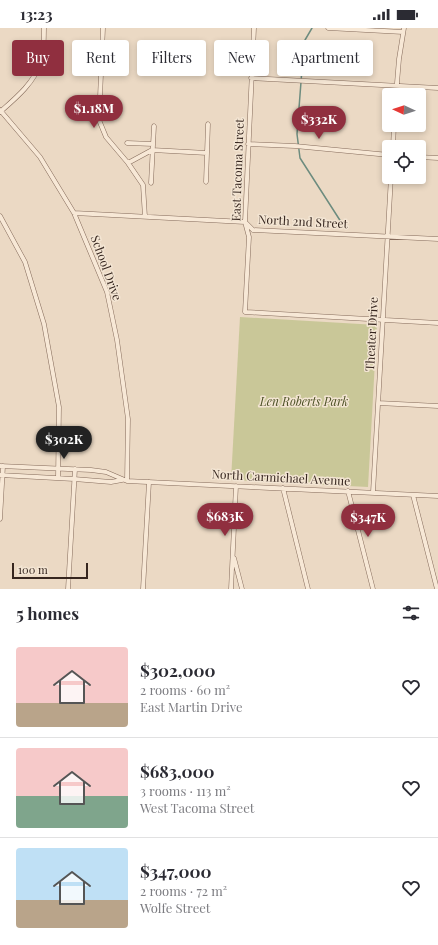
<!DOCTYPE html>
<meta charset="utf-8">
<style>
body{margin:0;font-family:"Playfair Display",serif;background:#f2f2f3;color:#2b2b33;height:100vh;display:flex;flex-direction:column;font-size:15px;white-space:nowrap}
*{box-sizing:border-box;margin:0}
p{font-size:13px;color:#7c7c81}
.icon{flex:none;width:22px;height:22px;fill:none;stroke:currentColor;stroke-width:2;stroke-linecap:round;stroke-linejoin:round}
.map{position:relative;height:561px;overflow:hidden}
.drawer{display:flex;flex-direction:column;background:#fff;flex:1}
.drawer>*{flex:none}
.top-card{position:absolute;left:12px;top:12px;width:414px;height:36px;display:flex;gap:8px}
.needle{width:26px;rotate:273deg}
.buttons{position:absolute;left:382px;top:60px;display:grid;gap:8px}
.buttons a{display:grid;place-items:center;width:44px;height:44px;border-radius:4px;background:#fff;box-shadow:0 2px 6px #0003;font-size:20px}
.scale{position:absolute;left:12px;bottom:10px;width:76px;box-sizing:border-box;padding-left:4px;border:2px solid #36261f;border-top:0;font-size:11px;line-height:14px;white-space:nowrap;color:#36261f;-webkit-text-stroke:3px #f3e5d3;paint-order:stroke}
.price{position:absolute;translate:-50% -34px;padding:0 9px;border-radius:14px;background:#902f3f;color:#fff;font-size:13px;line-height:26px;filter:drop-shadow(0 1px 2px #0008)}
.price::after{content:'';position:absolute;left:50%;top:24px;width:12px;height:9px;margin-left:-6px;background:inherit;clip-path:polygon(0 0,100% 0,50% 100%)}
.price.selected{background:#222;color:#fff}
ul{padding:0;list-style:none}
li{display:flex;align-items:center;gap:12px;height:100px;padding:0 16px}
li+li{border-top:1px solid #e1e1e2}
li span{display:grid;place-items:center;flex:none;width:112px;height:80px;border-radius:4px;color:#555}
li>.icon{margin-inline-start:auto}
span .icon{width:48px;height:48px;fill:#fffc;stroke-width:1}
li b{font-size:17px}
h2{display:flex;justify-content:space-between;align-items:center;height:48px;padding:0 16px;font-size:17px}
.pill{padding:0 14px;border-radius:4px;background:#fff;box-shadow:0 2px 6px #0003;font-size:14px;line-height:36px}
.pill.selected{background:#902f3f;color:#fff}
.status{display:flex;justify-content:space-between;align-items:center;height:28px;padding:0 20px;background:#fff;direction:ltr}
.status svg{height:11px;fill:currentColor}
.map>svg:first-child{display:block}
.green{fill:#c9c798}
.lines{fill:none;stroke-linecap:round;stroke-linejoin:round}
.stream{stroke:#6d8c7f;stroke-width:1.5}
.street-casing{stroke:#856b5b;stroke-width:5}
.street{stroke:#f7e8d6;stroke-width:4}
.labels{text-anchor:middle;stroke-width:3;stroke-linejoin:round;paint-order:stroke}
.street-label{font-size:12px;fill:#36261f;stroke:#f3e5d3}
.park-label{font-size:12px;font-style:italic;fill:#4d5126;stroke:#f3e5d3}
</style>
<div class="status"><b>13:23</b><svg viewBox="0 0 49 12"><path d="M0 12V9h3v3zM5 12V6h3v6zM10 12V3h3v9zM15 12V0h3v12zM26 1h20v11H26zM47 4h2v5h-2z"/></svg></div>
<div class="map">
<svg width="438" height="561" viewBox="0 0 438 561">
<rect width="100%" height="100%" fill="#ebd9c4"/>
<path class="green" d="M 240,289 L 377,297 L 368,459 L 231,452 Z"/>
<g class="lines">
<path class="stream" d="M 312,0 L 305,12 L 302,41 L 297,106 L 300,130 L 343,197"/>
<defs>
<path id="street" d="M 103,0 L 99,92 L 106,109 L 128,135 L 143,157 L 145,189
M 254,0 L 245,194 L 249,209 L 245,284 L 438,295
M 328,0 L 403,4
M 251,50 L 438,60
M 396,67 L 399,31 L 404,0
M 0,82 L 40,129 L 74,185 L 107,264 L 117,312 L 128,391 L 127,453
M 0,84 C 16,70 34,55 41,34 C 44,23 44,11 44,0
M 127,115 L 153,116
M 248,116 L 295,118 L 389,127
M 393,119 L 394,97
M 419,129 L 438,130
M 128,135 L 152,122 L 207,125
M 206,154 L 208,96
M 151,155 L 154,98
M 74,185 L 245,194 L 253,202 L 438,211
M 0,188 L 25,234 L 44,296 L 59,379 L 58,450
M 378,375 L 438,378
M 0,438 L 91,442 L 106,444 L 127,453 L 438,468
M 0,447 L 74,451 L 111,454 L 122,452
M 283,460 L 308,561
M 348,463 L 373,561
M 373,464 L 391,149
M 413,467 L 437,561
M 0,491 L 3,438
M 234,530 L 242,561
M 68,561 L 75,441
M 143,561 L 149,454
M 231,561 L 236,458"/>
</defs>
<use href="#street" class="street-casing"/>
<use href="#street" class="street"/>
</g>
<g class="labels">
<g class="street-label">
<text transform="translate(238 142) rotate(-88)" y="4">East Tacoma Street</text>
<text transform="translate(303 194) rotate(3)" y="4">North 2nd Street</text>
<text transform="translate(106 240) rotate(70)" y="4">School Drive</text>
<text transform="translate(372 306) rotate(-87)" y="4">Theater Drive</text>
<text transform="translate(281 450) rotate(3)" y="4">North Carmichael Avenue</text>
</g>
<g class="park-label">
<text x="304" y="378">Len Roberts Park</text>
</g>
</g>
</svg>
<div class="buttons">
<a><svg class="needle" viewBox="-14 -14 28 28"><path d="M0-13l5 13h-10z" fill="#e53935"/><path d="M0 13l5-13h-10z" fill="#7c7c81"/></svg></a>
<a><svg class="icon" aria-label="locate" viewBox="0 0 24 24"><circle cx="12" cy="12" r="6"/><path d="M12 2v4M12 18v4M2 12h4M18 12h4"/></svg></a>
</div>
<div class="scale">100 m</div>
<b class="price" style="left:94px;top:101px">$1.18M</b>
<b class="price" style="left:319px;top:112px">$332K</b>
<b class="price selected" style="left:64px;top:432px">$302K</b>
<b class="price" style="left:225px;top:509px">$683K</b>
<b class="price" style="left:368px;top:510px">$347K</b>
<div class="top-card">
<a class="pill selected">Buy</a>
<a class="pill">Rent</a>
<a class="pill">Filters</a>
<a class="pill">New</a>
<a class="pill">Apartment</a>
</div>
</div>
<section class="drawer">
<h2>5 homes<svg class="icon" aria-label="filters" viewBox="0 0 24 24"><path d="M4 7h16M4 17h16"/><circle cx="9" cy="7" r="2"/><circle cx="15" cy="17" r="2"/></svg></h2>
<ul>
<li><span style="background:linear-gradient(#f6c9c9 70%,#b9a48a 0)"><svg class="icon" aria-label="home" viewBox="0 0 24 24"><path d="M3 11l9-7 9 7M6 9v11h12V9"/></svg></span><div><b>$302,000</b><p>2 rooms · 60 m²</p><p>East Martin Drive</p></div><svg class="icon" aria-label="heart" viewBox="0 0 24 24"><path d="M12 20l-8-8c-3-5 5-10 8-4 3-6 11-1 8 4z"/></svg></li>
<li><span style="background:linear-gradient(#f6c9c9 60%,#7fa58c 0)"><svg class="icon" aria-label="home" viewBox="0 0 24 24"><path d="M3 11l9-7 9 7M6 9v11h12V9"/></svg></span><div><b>$683,000</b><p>3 rooms · 113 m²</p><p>West Tacoma Street</p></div><svg class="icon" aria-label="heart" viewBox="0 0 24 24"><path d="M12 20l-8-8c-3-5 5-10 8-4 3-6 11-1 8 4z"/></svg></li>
<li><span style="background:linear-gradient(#bfe0f5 65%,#b9a48a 0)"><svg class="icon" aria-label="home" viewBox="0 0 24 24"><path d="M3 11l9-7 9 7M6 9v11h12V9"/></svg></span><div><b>$347,000</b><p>2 rooms · 72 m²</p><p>Wolfe Street</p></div><svg class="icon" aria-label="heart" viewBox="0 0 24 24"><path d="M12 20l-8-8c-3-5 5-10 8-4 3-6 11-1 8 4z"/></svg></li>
</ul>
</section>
